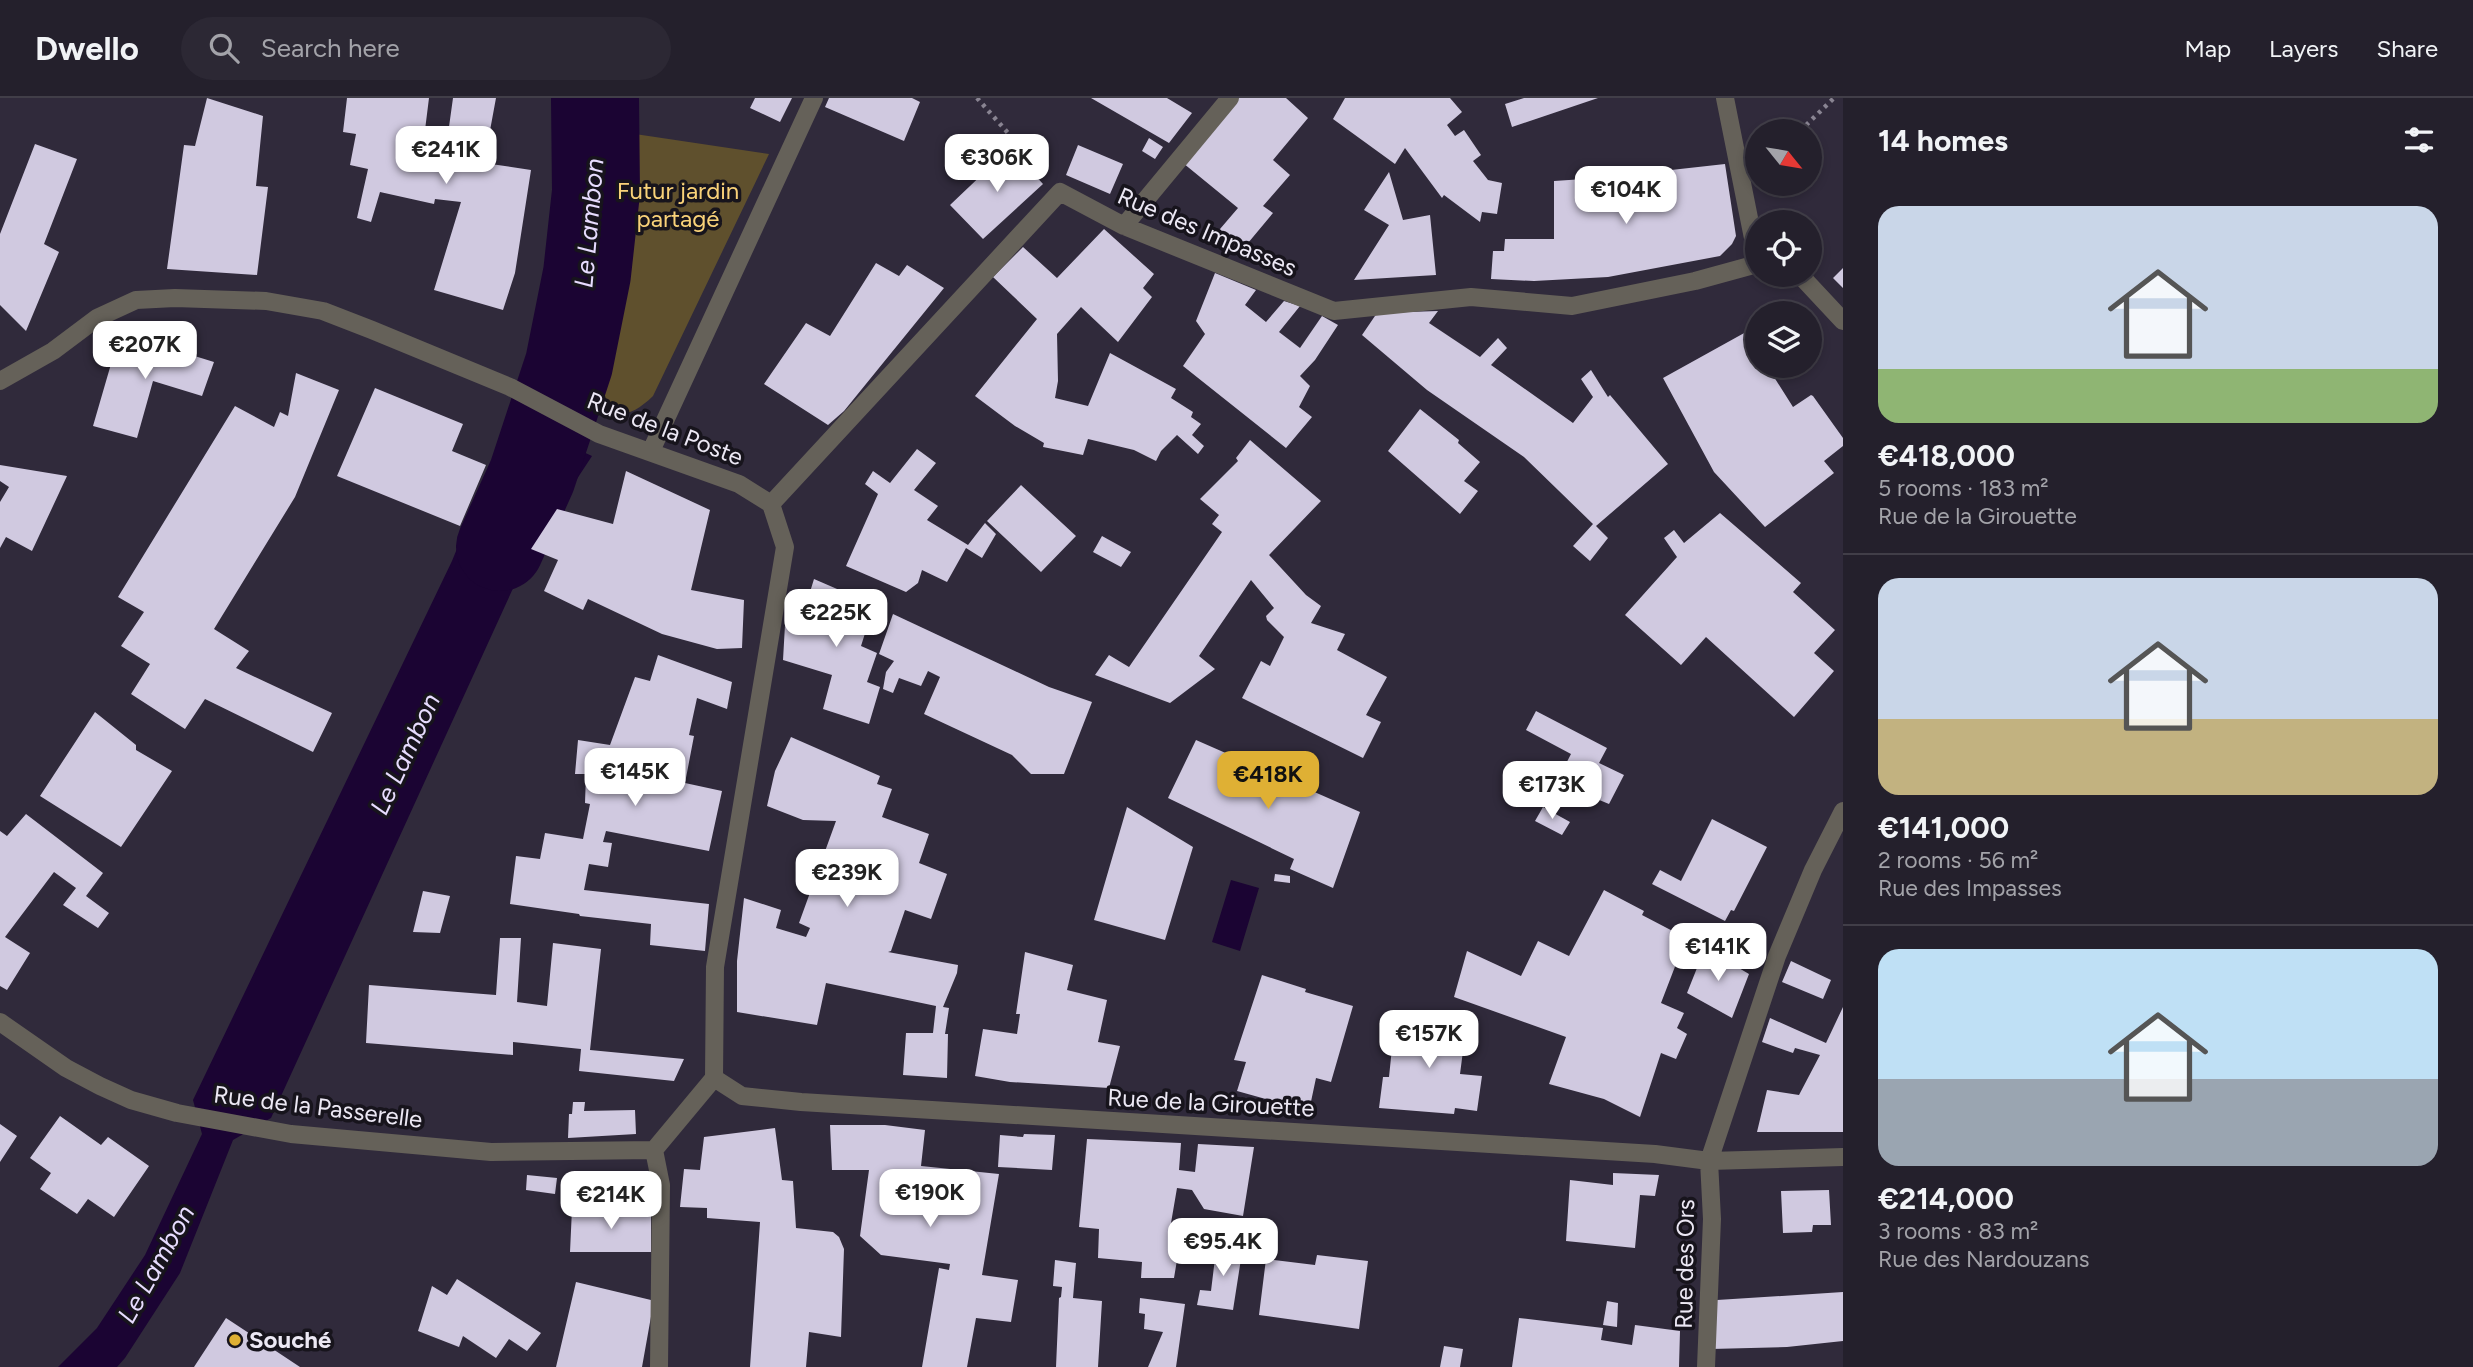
<!DOCTYPE html>
<meta charset="utf-8">
<style>
body{margin:0;font-family:Figtree,sans-serif;background:#2c2834;color:#f1f3f6;height:100vh;display:flex;flex-direction:column;font-size:26px;white-space:nowrap}
*{box-sizing:border-box;margin:0}
p{font-size:23px;color:#a3a3a9}
.icon{flex:none;width:38px;height:38px;fill:none;stroke:currentColor;stroke-width:2;stroke-linecap:round;stroke-linejoin:round}
.map{position:relative;flex:1;overflow:hidden}
.drawer{display:flex;flex-direction:column;background:#24202c;width:630px}
.drawer>*{flex:none}
.needle{width:46px;rotate:120deg}
.buttons{position:absolute;left:1745px;top:21px;display:grid;gap:14px}
.buttons a{display:grid;place-items:center;width:77px;height:77px;border-radius:50%;background:#24202c;box-shadow:0 4px 10px #0003,0 0 0 2px #413e48;font-size:35px}
.price{position:absolute;translate:-50% -60px;padding:0 16px;border-radius:14px;background:#fff;color:#222;font-size:23px;line-height:46px;filter:drop-shadow(0 2px 4px #0008)}
.price::after{content:'';position:absolute;left:50%;top:42px;width:21px;height:16px;margin-left:-10px;background:inherit;clip-path:polygon(0 0,100% 0,50% 100%)}
.price.current{background:#dfb034;color:#111}
ul{padding:0;list-style:none}
li{display:grid;align-content:center;gap:14px;height:371px;padding:0 35px}
li+li{border-top:2px solid #413e48}
li span{display:grid;place-items:center;height:217px;border-radius:21px;color:#555}
li>.icon{margin-inline-start:auto}
span .icon{width:126px;height:126px;fill:#fffc;stroke-width:1}
li b{font-size:30px}
h2{display:flex;justify-content:space-between;align-items:center;height:84px;padding:0 35px;font-size:30px}
header{display:flex;align-items:center;gap:42px;box-sizing:border-box;height:98px;padding:0 35px;background:#24202c;border-bottom:2px solid #413e48}
header strong{font-size:33px}
nav{display:flex;gap:38px;margin-inline-start:auto;font-size:24px}
.search{width:490px;height:63px;background:#2c2834;display:flex;align-items:center;gap:18px;box-sizing:border-box;padding:0 24px;border-radius:38px;color:#a3a3a9;font-size:26px}
main{display:flex;flex:1;min-height:0}
.map>svg:first-child{display:block}
.green{fill:#5f502d}
.water{fill:#1b0433}
.lines{fill:none;stroke-linecap:round;stroke-linejoin:round}
.river{stroke:#1b0433;stroke-width:88}
.building{fill:#d0c9e0}
.path{stroke:#898492;stroke-width:4.5;stroke-dasharray:3.5 5;stroke-linecap:butt}
.minor{stroke:#656159;stroke-width:18}
.poi-dot{fill:#dfb034;stroke:#17141c;stroke-width:2.5}
.labels{text-anchor:middle;stroke-width:7;stroke-linejoin:round;paint-order:stroke}
.park-label{font-size:24px;fill:#f9d279;stroke:#17141c}
.street-label{font-size:24px;fill:#ece8f4;stroke:#17141c}
.poi-label{font-size:24px;font-weight:bold;fill:#ece8f4;stroke:#17141c;text-anchor:start}
.water-label{font-size:26px;font-style:italic;fill:#e7dcfe;stroke:#17141c}
</style>
<header>
<strong>Dwello</strong>
<div class="search"><svg class="icon" aria-label="search" viewBox="0 0 24 24"><circle cx="10" cy="10" r="6"/><path d="M15 15l6 6"/></svg>Search here</div>
<nav><a>Map</a><a>Layers</a><a>Share</a></nav>
</header>
<main>
<div class="map">
<svg width="1843" height="1269" viewBox="0 0 1843 1269">
<rect width="100%" height="100%" fill="#302a3b"/>
<path class="green" d="M 615,33 L 769,56 L 653,298 C 626,324 612,319 583,300 L 597,271 L 618,109 Z"/>
<path class="water" d="M 556,0 L 615,0 L 618,109 L 597,271 L 583,300 L 529,276 L 563,164 Z
M 510,320 L 592,358 L 531,451 L 271,1020 L 233,1042 L 180,1175 L 125,1260 L 117,1269 L 58,1269 L 97,1230 L 145,1157 L 202,1036 L 193,1002 L 452,463 Z
M 1231,782 L 1259,790 L 1240,853 L 1212,844 Z"/>
<g class="lines">
<path class="river" d="M 500,449 L 532,378 L 569,266 L 587,176 L 596,94 L 595,0"/>
</g>
<path class="building" d="M 207,0 L 263,18 L 256,88 L 268,89 L 257,177 L 167,171 L 184,47 L 195,48 Z
M 347,0 L 429,0 L 425,32 L 448,36 L 453,0 L 496,0 L 484,65 L 531,72 L 515,175 L 503,212 L 434,192 L 461,104 L 435,101 L 434,106 L 380,94 L 371,124 L 357,120 L 368,71 L 350,67 L 356,36 L 343,34 Z
M 755,0 L 792,0 L 780,24 L 750,10 Z
M 829,0 L 912,0 L 920,4 L 904,43 L 825,9 Z
M 1091,0 L 1167,0 L 1192,15 L 1169,45 Z
M 1235,0 L 1286,0 L 1308,20 L 1273,62 L 1290,77 L 1263,108 L 1273,115 L 1243,151 L 1214,138 L 1238,110 L 1183,65 Z
M 1345,0 L 1450,0 L 1462,14 L 1447,27 L 1455,38 L 1464,32 L 1481,57 L 1473,63 L 1488,82 L 1502,85 L 1497,116 L 1482,114 L 1480,124 L 1444,97 L 1442,100 L 1405,50 L 1395,66 L 1333,21 Z
M 1524,0 L 1598,0 L 1512,29 L 1505,6 Z
M 1149,40 L 1163,49 L 1155,61 L 1142,53 Z
M 35,46 L 77,61 L 44,146 L 59,154 L 26,233 L 0,207 L 0,136 Z
M 1078,47 L 1123,66 L 1110,96 L 1066,77 Z
M 1010,50 L 1043,86 L 983,141 L 950,107 Z
M 1725,66 L 1736,138 L 1732,146 L 1720,158 L 1608,179 L 1534,183 L 1491,181 L 1493,153 L 1504,153 L 1505,141 L 1554,141 L 1554,83 L 1599,80 Z
M 1389,74 L 1403,122 L 1430,117 L 1436,177 L 1354,182 L 1389,127 L 1364,112 Z
M 1104,131 L 1154,176 L 1143,190 L 1152,199 L 1118,244 L 1081,209 L 1057,236 L 1058,283 L 1055,300 L 1088,308 L 1110,255 L 1176,291 L 1171,300 L 1193,314 L 1191,319 L 1201,326 L 1192,337 L 1204,348 L 1198,356 L 1177,337 L 1161,353 L 1156,363 L 1134,352 L 1088,341 L 1083,357 L 1043,349 L 1044,345 L 1015,328 L 975,298 L 1037,221 L 993,179 L 1023,149 L 1057,180 Z
M 876,165 L 899,178 L 907,167 L 944,190 L 844,313 L 828,327 L 764,286 L 806,225 L 830,238 Z
M 1843,170 L 1843,190 L 1833,180 Z
M 1215,175 L 1256,192 L 1245,207 L 1266,224 L 1284,203 L 1300,208 L 1279,234 L 1300,250 L 1322,218 L 1338,227 L 1315,262 L 1300,278 L 1310,288 L 1299,309 L 1312,319 L 1286,350 L 1183,268 L 1205,236 L 1196,223 Z
M 1438,213 L 1429,225 L 1480,259 L 1498,240 L 1507,250 L 1491,267 L 1573,325 L 1593,299 L 1581,281 L 1591,272 L 1608,299 L 1610,297 L 1668,366 L 1596,428 L 1608,440 L 1590,463 L 1573,448 L 1593,426 L 1524,359 L 1427,292 L 1362,237 L 1377,215 Z
M 1746,234 L 1757,252 L 1757,268 L 1767,268 L 1793,309 L 1811,297 L 1813,298 L 1843,340 L 1843,348 L 1824,363 L 1834,375 L 1765,429 L 1714,374 L 1663,280 Z
M 120,235 L 214,264 L 202,298 L 153,283 L 137,340 L 93,328 Z
M 296,275 L 339,292 L 295,399 L 214,531 L 249,553 L 236,570 L 332,615 L 313,654 L 205,601 L 185,631 L 131,596 L 150,566 L 121,548 L 144,514 L 118,499 L 235,308 L 274,329 L 280,314 L 288,318 Z
M 375,290 L 463,326 L 452,353 L 486,367 L 460,428 L 337,378 Z
M 1420,311 L 1459,342 L 1458,345 L 1480,364 L 1464,383 L 1478,393 L 1460,416 L 1388,353 Z
M 1250,342 L 1321,403 L 1269,457 L 1306,497 L 1321,508 L 1311,525 L 1345,536 L 1337,552 L 1387,579 L 1366,617 L 1381,624 L 1363,660 L 1242,600 L 1261,563 L 1270,568 L 1284,539 L 1267,522 L 1266,518 L 1274,510 L 1251,482 L 1199,558 L 1215,571 L 1170,605 L 1095,577 L 1109,557 L 1129,569 L 1222,434 L 1212,426 L 1219,417 L 1200,401 L 1238,363 L 1236,360 Z
M 917,351 L 936,365 L 914,392 L 938,408 L 927,422 L 968,447 L 985,425 L 996,436 L 982,460 L 966,450 L 947,484 L 922,472 L 918,485 L 906,494 L 846,468 L 878,396 L 865,386 L 873,373 L 890,385 Z
M 0,367 L 67,378 L 32,453 L 6,439 L 0,450 L 0,404 L 9,389 L 0,383 Z
M 626,373 L 710,412 L 691,492 L 744,502 L 742,550 L 717,551 L 662,536 L 588,501 L 583,512 L 544,493 L 558,462 L 531,451 L 557,411 L 613,426 Z
M 1021,387 L 1076,438 L 1041,474 L 987,423 Z
M 1720,415 L 1801,485 L 1793,494 L 1835,532 L 1814,555 L 1834,573 L 1794,619 L 1706,539 L 1681,567 L 1625,517 L 1677,459 L 1664,440 L 1674,432 L 1684,445 Z
M 1102,438 L 1131,454 L 1121,469 L 1093,454 Z
M 814,481 L 874,507 L 861,548 L 877,555 L 867,584 L 880,589 L 869,626 L 823,611 L 832,577 L 783,562 L 785,527 L 799,530 Z
M 893,516 L 1049,589 L 1092,604 L 1064,676 L 1031,676 L 1012,657 L 924,616 L 940,579 L 928,573 L 921,588 L 899,580 L 893,595 L 883,591 L 886,574 L 894,563 L 879,556 Z
M 658,557 L 732,584 L 727,611 L 697,600 L 689,637 L 694,638 L 685,685 L 722,693 L 709,753 L 606,733 L 603,744 L 612,745 L 608,769 L 589,766 L 584,792 L 709,806 L 705,853 L 650,847 L 651,826 L 580,818 L 579,816 L 510,806 L 516,758 L 540,761 L 545,735 L 583,741 L 590,706 L 585,705 L 586,676 L 575,676 L 578,642 L 610,647 L 635,579 L 650,583 Z
M 1536,613 L 1607,650 L 1599,665 L 1624,677 L 1609,706 L 1592,699 L 1590,702 L 1556,685 L 1571,656 L 1526,632 Z
M 95,614 L 136,647 L 136,652 L 172,673 L 121,749 L 40,698 Z
M 791,639 L 880,678 L 877,686 L 892,691 L 882,719 L 929,736 L 919,765 L 947,776 L 931,821 L 905,812 L 891,853 L 888,854 L 958,867 L 957,875 L 943,909 L 949,910 L 945,936 L 948,936 L 947,980 L 903,977 L 906,935 L 933,935 L 936,908 L 826,885 L 817,927 L 737,914 L 737,863 L 744,800 L 781,812 L 776,830 L 806,839 L 810,830 L 799,825 L 836,723 L 803,722 L 767,708 L 775,673 Z
M 1196,642 L 1360,714 L 1333,790 L 1290,771 L 1294,761 L 1168,700 Z
M 1127,709 L 1193,749 L 1165,842 L 1094,822 Z
M 1543,709 L 1570,724 L 1562,737 L 1535,723 Z
M 26,716 L 103,775 L 86,798 L 109,815 L 98,830 L 63,807 L 76,790 L 54,774 L 5,839 L 30,855 L 7,892 L 0,888 L 0,733 L 7,738 Z
M 1712,721 L 1767,749 L 1734,813 L 1731,812 L 1725,823 L 1652,786 L 1660,772 L 1681,783 Z
M 1275,776 L 1290,778 L 1290,785 L 1274,783 Z
M 1604,792 L 1644,813 L 1642,817 L 1686,840 L 1661,905 L 1684,915 L 1677,930 L 1687,936 L 1676,961 L 1661,955 L 1640,1019 L 1604,1001 L 1549,986 L 1566,939 L 1454,899 L 1467,853 L 1521,878 L 1538,843 L 1569,858 Z
M 423,793 L 450,798 L 440,835 L 413,834 Z
M 500,840 L 521,840 L 517,904 L 547,908 L 553,845 L 601,851 L 590,952 L 684,961 L 674,983 L 579,973 L 581,951 L 513,944 L 513,957 L 366,945 L 369,887 L 496,897 Z
M 1705,850 L 1749,876 L 1732,920 L 1687,895 Z
M 1025,854 L 1073,867 L 1067,892 L 1107,902 L 1098,944 L 1120,948 L 1109,990 L 1010,984 L 975,978 L 983,931 L 1017,936 L 1020,916 L 1016,916 Z
M 1791,863 L 1831,882 L 1823,901 L 1782,884 Z
M 1262,877 L 1306,891 L 1305,894 L 1353,908 L 1331,984 L 1316,980 L 1309,1013 L 1237,993 L 1246,964 L 1234,962 Z
M 1843,909 L 1843,1034 L 1757,1034 L 1767,992 L 1799,997 L 1820,957 L 1795,950 L 1793,955 L 1762,944 L 1770,920 L 1826,945 Z
M 1395,921 L 1466,930 L 1460,976 L 1482,978 L 1477,1013 L 1455,1010 L 1454,1016 L 1379,1010 L 1383,979 L 1389,979 Z
M 573,1004 L 585,1004 L 584,1013 L 635,1012 L 636,1036 L 568,1040 L 569,1016 L 572,1016 Z
M 60,1018 L 101,1047 L 108,1039 L 149,1068 L 114,1119 L 88,1101 L 77,1116 L 40,1091 L 51,1075 L 30,1060 Z
M 0,1026 L 17,1038 L 0,1064 Z
M 830,1027 L 885,1027 L 925,1032 L 921,1068 L 999,1076 L 982,1177 L 1018,1182 L 1011,1224 L 976,1220 L 967,1269 L 922,1269 L 939,1170 L 949,1172 L 950,1166 L 881,1157 L 860,1138 L 869,1072 L 832,1072 Z
M 775,1030 L 782,1082 L 793,1083 L 796,1130 L 833,1134 L 839,1139 L 844,1151 L 841,1239 L 809,1234 L 806,1269 L 750,1269 L 760,1124 L 707,1120 L 707,1110 L 680,1109 L 684,1071 L 700,1072 L 704,1039 Z
M 1024,1036 L 1055,1037 L 1052,1072 L 998,1069 L 1000,1037 L 1023,1039 Z
M 1087,1041 L 1181,1045 L 1179,1072 L 1195,1074 L 1198,1046 L 1254,1049 L 1243,1118 L 1204,1111 L 1192,1092 L 1177,1090 L 1171,1125 L 1178,1156 L 1174,1180 L 1141,1180 L 1142,1164 L 1098,1160 L 1099,1131 L 1079,1129 Z
M 1613,1075 L 1659,1077 L 1655,1098 L 1640,1097 L 1635,1150 L 1566,1143 L 1570,1082 L 1613,1087 Z
M 527,1077 L 557,1080 L 555,1096 L 526,1092 Z
M 1829,1092 L 1831,1127 L 1813,1127 L 1812,1134 L 1783,1135 L 1781,1093 Z
M 572,1111 L 651,1111 L 651,1154 L 570,1154 Z
M 1217,1144 L 1243,1148 L 1233,1212 L 1197,1207 L 1200,1192 L 1211,1193 Z
M 1317,1157 L 1368,1163 L 1359,1231 L 1259,1217 L 1266,1161 L 1315,1167 Z
M 1055,1162 L 1076,1165 L 1073,1200 L 1102,1203 L 1098,1269 L 1056,1269 L 1059,1200 L 1061,1199 L 1062,1189 L 1053,1188 Z
M 457,1181 L 541,1235 L 527,1253 L 509,1241 L 496,1260 L 463,1238 L 459,1249 L 418,1233 L 432,1188 L 447,1197 Z
M 576,1184 L 651,1202 L 652,1213 L 642,1269 L 556,1269 Z
M 1843,1194 L 1843,1243 L 1787,1249 L 1711,1251 L 1717,1202 Z
M 1140,1200 L 1185,1206 L 1176,1269 L 1148,1269 L 1163,1234 L 1144,1231 L 1145,1216 L 1139,1215 Z
M 1607,1203 L 1618,1205 L 1617,1229 L 1603,1227 Z
M 226,1220 L 300,1269 L 194,1269 Z
M 1519,1220 L 1603,1230 L 1601,1242 L 1632,1247 L 1635,1227 L 1680,1233 L 1679,1269 L 1512,1269 Z
M 1444,1248 L 1463,1251 L 1460,1269 L 1440,1269 Z"/>
<g class="lines">
<path class="path" d="M 977,0 L 1039,70
M 1800,33 L 1834,0"/>
<path class="minor" d="M 1725,0 L 1757,160
M 1124,128 L 1230,0
M 1800,177 L 1843,223
M 0,283 L 53,253 L 97,220 L 136,202 L 175,200 L 266,203 L 323,213 L 372,232 L 510,289 L 599,336 L 739,386 L 771,406 L 785,449 L 715,869 L 714,980
M 651,353 L 814,0
M 771,406 L 1060,94 L 1124,128 L 1334,213 L 1471,199 L 1572,208 L 1695,183 L 1757,166
M 0,924 L 66,970 L 100,988 L 131,1002 L 177,1015 L 291,1036 L 491,1054 L 654,1052
M 714,980 L 742,998 L 801,1004 L 1655,1056 L 1709,1063 L 1843,1059
M 654,1052 L 661,1087 L 659,1269
M 654,1052 L 714,980
M 1706,1269 L 1712,1121 L 1709,1063 L 1777,858 L 1813,772 L 1843,713"/>
</g>
<circle class="poi-dot" cx="235" cy="1242" r="7"/>
<g class="labels">
<g class="park-label">
<text x="678" y="101">Futur jardin<tspan x="678" dy="28">partagé</tspan></text>
</g>
<g class="street-label">
<text transform="translate(1207 134) rotate(23)" y="8">Rue des Impasses</text>
<text transform="translate(665 331) rotate(21)" y="8">Rue de la Poste</text>
<text transform="translate(1211 1005) rotate(3)" y="8">Rue de la Girouette</text>
<text transform="translate(318 1009) rotate(7)" y="8">Rue de la Passerelle</text>
<text transform="translate(1685 1166) rotate(-89)" y="8">Rue des Ors</text>
</g>
<g class="poi-label">
<text x="249" y="1250">Souché</text>
</g>
<g class="water-label">
<text transform="translate(589 125) rotate(-85)" y="9">Le Lambon</text>
<text transform="translate(405 656) rotate(-65)" y="9">Le Lambon</text>
<text transform="translate(156 1166) rotate(-61)" y="9">Le Lambon</text>
</g>
</g>
</svg>
<div class="buttons">
<a><svg class="needle" viewBox="-14 -14 28 28"><path d="M0-13l5 13h-10z" fill="#e53935"/><path d="M0 13l5-13h-10z" fill="#a3a3a9"/></svg></a>
<a><svg class="icon" aria-label="locate" viewBox="0 0 24 24"><circle cx="12" cy="12" r="6"/><path d="M12 2v4M12 18v4M2 12h4M18 12h4"/></svg></a>
<a><svg class="icon" aria-label="layers" viewBox="0 0 24 24"><path d="M12 4l9 5-9 5-9-5zM3 14l9 5 9-5"/></svg></a>
</div>
<b class="price" style="left:446px;top:88px">€241K</b>
<b class="price" style="left:997px;top:96px">€306K</b>
<b class="price" style="left:1626px;top:128px">€104K</b>
<b class="price" style="left:145px;top:283px">€207K</b>
<b class="price" style="left:836px;top:551px">€225K</b>
<b class="price" style="left:635px;top:710px">€145K</b>
<b class="price current" style="left:1268px;top:713px">€418K</b>
<b class="price" style="left:1552px;top:723px">€173K</b>
<b class="price" style="left:847px;top:811px">€239K</b>
<b class="price" style="left:1718px;top:885px">€141K</b>
<b class="price" style="left:1429px;top:972px">€157K</b>
<b class="price" style="left:930px;top:1131px">€190K</b>
<b class="price" style="left:611px;top:1133px">€214K</b>
<b class="price" style="left:1223px;top:1180px">€95.4K</b>
</div>
<section class="drawer">
<h2>14 homes<svg class="icon" aria-label="filters" viewBox="0 0 24 24"><path d="M4 7h16M4 17h16"/><circle cx="9" cy="7" r="2"/><circle cx="15" cy="17" r="2"/></svg></h2>
<ul>
<li><span style="background:linear-gradient(#c9d6e8 75%,#8fb573 0)"><svg class="icon" aria-label="home" viewBox="0 0 24 24"><path d="M3 11l9-7 9 7M6 9v11h12V9"/></svg></span><div><b>€418,000</b><p>5 rooms · 183 m²</p><p>Rue de la Girouette</p></div></li>
<li><span style="background:linear-gradient(#c9d6e8 65%,#c2b280 0)"><svg class="icon" aria-label="home" viewBox="0 0 24 24"><path d="M3 11l9-7 9 7M6 9v11h12V9"/></svg></span><div><b>€141,000</b><p>2 rooms · 56 m²</p><p>Rue des Impasses</p></div></li>
<li><span style="background:linear-gradient(#bfe0f5 60%,#9aa5b1 0)"><svg class="icon" aria-label="home" viewBox="0 0 24 24"><path d="M3 11l9-7 9 7M6 9v11h12V9"/></svg></span><div><b>€214,000</b><p>3 rooms · 83 m²</p><p>Rue des Nardouzans</p></div></li>
</ul>
</section>
</main>
